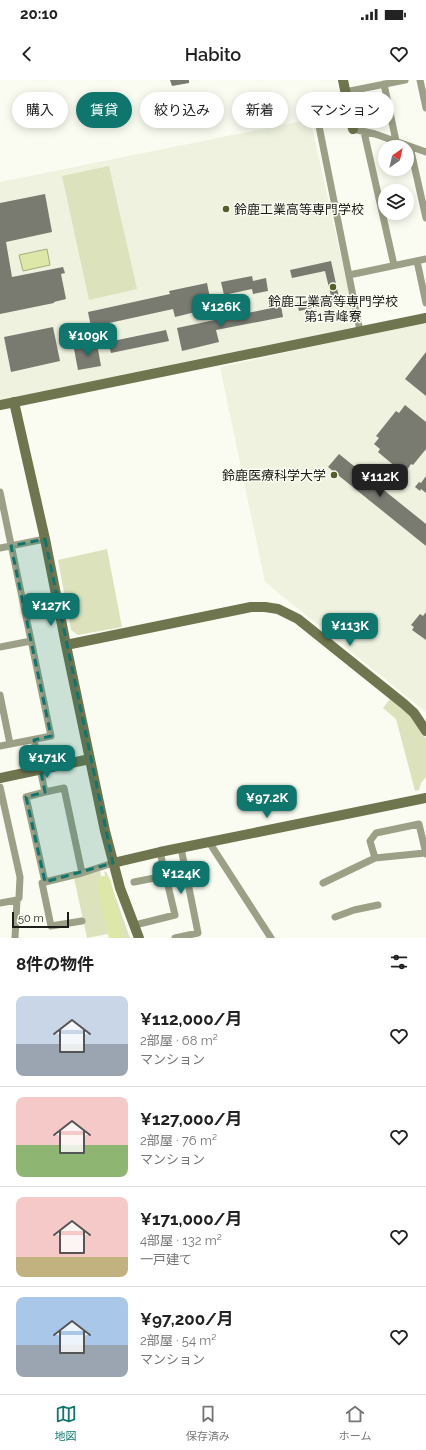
<!DOCTYPE html>
<html lang="ja">
<meta charset="utf-8">
<style>
body{margin:0;font-family:Raleway,"Noto Sans JP",sans-serif;background:#f2f2f2;color:#222;height:100vh;display:flex;flex-direction:column;font-size:15px;white-space:nowrap}
*{box-sizing:border-box;margin:0}
p{font-size:13px;color:#767676}
.icon{flex:none;width:22px;height:22px;fill:none;stroke:currentColor;stroke-width:2;stroke-linecap:round;stroke-linejoin:round}
.map{position:relative;height:858px;overflow:hidden}
.sheet{display:flex;flex-direction:column;background:#fff;flex:1}
.sheet>*{flex:none}
.banner{position:absolute;left:12px;top:12px;width:402px;height:36px;display:flex;gap:8px}
.needle{width:26px;rotate:34deg}
.tools{position:absolute;left:378px;top:60px;display:grid;gap:8px}
.tools a{display:grid;place-items:center;width:36px;height:36px;border-radius:50%;background:#fff;box-shadow:0 2px 10px #0003;font-size:20px}
.scale{position:absolute;left:12px;bottom:10px;width:57px;box-sizing:border-box;padding-left:4px;border:2px solid #1c1d19;border-top:0;font-size:11px;line-height:14px;white-space:nowrap;color:#1c1d19;-webkit-text-stroke:3px #fafcf1;paint-order:stroke}
.price{position:absolute;translate:-50% -34px;padding:0 9px;border-radius:8px;background:#0f766e;color:#fff;font-size:13px;line-height:26px;filter:drop-shadow(0 1px 2px #0008)}
.price::after{content:'';position:absolute;left:50%;top:24px;width:12px;height:9px;margin-left:-6px;background:inherit;clip-path:polygon(0 0,100% 0,50% 100%)}
.price.on{background:#222;color:#fff}
ul{padding:0;list-style:none}
li{display:flex;align-items:center;gap:12px;height:100px;padding:0 16px}
li+li{border-top:1px solid #e0e0e0}
li span{display:grid;place-items:center;flex:none;width:112px;height:80px;border-radius:8px;color:#555}
li>.icon{margin-inline-start:auto}
span .icon{width:48px;height:48px;fill:#fffc;stroke-width:1}
li b{font-size:17px}
h2{display:flex;justify-content:space-between;align-items:center;height:48px;padding:0 16px;font-size:17px}
.pill{padding:0 14px;border-radius:18px;background:#fff;box-shadow:0 2px 10px #0003;font-size:14px;line-height:36px}
.pill.on{background:#0f766e;color:#fff}
.status{display:flex;justify-content:space-between;align-items:center;height:28px;padding:0 20px;background:#fff;direction:ltr}
.status svg{height:11px;fill:currentColor}
header{display:flex;justify-content:space-between;align-items:center;height:52px;padding:0 16px;background:#fff;font-size:18px;font-weight:600}
.menu{display:flex;justify-content:space-around;align-items:center;height:56px;border-top:1px solid #e0e0e0;background:#fff;font-size:11px;color:#767676}
.menu a{display:grid;justify-items:center;gap:2px}
.menu .on{color:#0f766e}
.map>svg:first-child{display:block}
.built{fill:#eef2df}
.green{fill:#dce3bc}
.water{fill:#dde8a8;stroke:#a3ab7d}
.lines{fill:none;stroke-linecap:round;stroke-linejoin:round}
.river{stroke:#dde8a8;stroke-width:14}
.building{fill:#797b71}
.street{stroke:#9ba086;stroke-width:7}
.secondary{stroke:#6f754e;stroke-width:10}
.marked{fill:#0f766e;fill-opacity:0.2;stroke:#0f766e;stroke-width:3;stroke-dasharray:8 5;stroke-linejoin:round}
.poi-dot{fill:#565d2b;stroke:#fafcf1;stroke-width:1.5}
.labels{text-anchor:middle;stroke-width:3;stroke-linejoin:round;paint-order:stroke}
.poi-label{font-size:13px;fill:#1c1d19;stroke:#fafcf1;text-anchor:start}
</style>
<div class="status"><b>20:10</b><svg viewBox="0 0 49 12"><path d="M0 12V9h3v3zM5 12V6h3v6zM10 12V3h3v9zM15 12V0h3v12zM26 1h20v11H26zM47 4h2v5h-2z"/></svg></div>
<header><svg class="icon" aria-label="back" viewBox="0 0 24 24"><path d="M15 5l-7 7 7 7"/></svg>Habito<svg class="icon" aria-label="heart" viewBox="0 0 24 24"><path d="M12 20l-8-8c-3-5 5-10 8-4 3-6 11-1 8 4z"/></svg></header>
<div class="map">
<svg width="426" height="858" viewBox="0 0 426 858">
<rect width="100%" height="100%" fill="#fafcf1"/>
<path class="built" d="M 307,40 L 311,43 L 355,240 L 350,248 L 0,320 L 0,102 Z
M 426,242 L 426,632 L 265,502 L 220,287 Z"/>
<path class="green" d="M 109,86 L 137,209 L 89,220 L 62,96 Z
M 107,469 L 122,547 L 78,555 L 71,550 L 58,480 Z
M 390,619 L 410,635 L 422,651 L 426,659 L 426,697 L 421,703 L 419,710 L 415,711 L 396,639 L 383,628 Z
M 100,791 L 113,853 L 87,858 L 74,798 Z
M 104,791 L 107,793 L 130,858 L 118,858 Z"/>
<path class="water" d="M 47,169 L 50,185 L 23,191 L 19,175 Z"/>
<g class="lines">
<path class="river" d="M 104,803 L 116,858"/>
</g>
<path class="building" d="M 170,0 L 189,0 L 189,3 L 172,6 Z
M 45,114 L 52,152 L 6,162 L 12,197 L 63,187 L 65,193 L 61,194 L 66,219 L 54,222 L 54,223 L 0,234 L 0,123 Z
M 331,181 L 340,222 L 299,231 L 297,223 L 331,216 L 325,191 L 292,198 L 290,190 Z
M 252,196 L 253,201 L 266,198 L 268,211 L 253,214 L 252,209 L 224,215 L 221,202 Z
M 207,203 L 212,228 L 175,237 L 173,229 L 91,247 L 88,232 L 170,214 L 169,211 Z
M 281,226 L 283,237 L 216,250 L 219,262 L 182,271 L 177,248 Z
M 53,247 L 60,281 L 11,292 L 4,257 Z
M 166,250 L 169,261 L 111,273 L 108,262 Z
M 97,264 L 101,286 L 78,290 L 74,269 Z
M 426,272 L 426,316 L 405,299 Z
M 405,325 L 426,342 L 426,369 L 413,385 L 411,384 L 407,390 L 400,384 L 397,388 L 378,372 L 380,369 L 374,364 L 379,358 L 376,356 L 396,331 L 399,333 Z
M 339,374 L 426,444 L 426,466 L 328,387 Z
M 426,396 L 426,413 L 421,409 L 420,411 L 415,407 L 419,402 L 421,403 Z
M 426,532 L 426,560 L 412,550 L 414,547 L 411,545 L 420,534 L 423,536 Z"/>
<g class="lines">
<path class="street" d="M 420,0 L 426,28
M 384,4 L 396,61
M 345,12 L 405,0
M 349,29 L 317,36 L 360,251
M 353,49 L 375,54 L 426,72
M 364,52 L 394,185
M 410,67 L 426,138
M 417,181 L 426,223
M 349,195 L 426,179
M 0,412 L 51,656 L 0,666
M 0,468 L 45,459
M 0,567 L 31,561
M 0,615 L 10,664
M 34,660 L 45,712 L 26,717 L 45,802 L 82,793 L 64,708 L 45,712
M 0,707 L 20,797 L 19,818 L 17,820 L 15,858
M 209,762 L 271,858
M 375,778 L 370,761 L 376,753 L 419,744 L 426,774
M 82,793 L 113,783
M 134,802 L 165,796
M 42,803 L 51,846 L 82,841
M 323,803 L 375,778 L 425,773
M 0,823 L 17,820
M 335,837 L 354,830 L 378,825
M 135,845 L 175,835 L 160,772
M 175,858 L 198,853 L 181,768"/>
<path class="secondary" d="M 343,0 L 353,49
M 14,322 L 45,459 L 66,565 L 251,527 L 265,527 L 278,529 L 298,539 L 404,624 L 414,633 L 426,651
M 0,325 L 426,238
M 66,565 L 105,751 L 120,808 L 139,858
M 0,698 L 90,679
M 113,783 L 160,772 L 426,718"/>
</g>
<path class="marked" d="M 45,459 L 113,783 L 45,802 L 26,717 L 45,712 L 34,660 L 51,656 L 11,466 Z"/>
<g class="poi-dot">
<circle cx="226" cy="129" r="4"/>
<circle cx="333" cy="207" r="4"/>
<circle cx="334" cy="395" r="4"/>
</g>
<g class="labels">
<g class="poi-label">
<text x="234" y="134">鈴鹿工業高等専門学校</text>
<text x="333" y="226" text-anchor="middle">鈴鹿工業高等専門学校<tspan x="333" dy="15">第1青峰寮</tspan></text>
<text x="326" y="400" text-anchor="end">鈴鹿医療科学大学</text>
</g>
</g>
</svg>
<div class="tools">
<a><svg class="needle" viewBox="-14 -14 28 28"><path d="M0-13l5 13h-10z" fill="#e53935"/><path d="M0 13l5-13h-10z" fill="#767676"/></svg></a>
<a><svg class="icon" aria-label="layers" viewBox="0 0 24 24"><path d="M12 4l9 5-9 5-9-5zM3 14l9 5 9-5"/></svg></a>
</div>
<div class="scale">50 m</div>
<b class="price" style="left:221px;top:248px">¥126K</b>
<b class="price" style="left:88px;top:277px">¥109K</b>
<b class="price on" style="left:380px;top:418px">¥112K</b>
<b class="price" style="left:51px;top:547px">¥127K</b>
<b class="price" style="left:350px;top:567px">¥113K</b>
<b class="price" style="left:47px;top:699px">¥171K</b>
<b class="price" style="left:267px;top:739px">¥97.2K</b>
<b class="price" style="left:181px;top:815px">¥124K</b>
<div class="banner">
<a class="pill">購入</a>
<a class="pill on">賃貸</a>
<a class="pill">絞り込み</a>
<a class="pill">新着</a>
<a class="pill">マンション</a>
</div>
</div>
<section class="sheet">
<h2>8件の物件<svg class="icon" aria-label="filters" viewBox="0 0 24 24"><path d="M4 7h16M4 17h16"/><circle cx="9" cy="7" r="2"/><circle cx="15" cy="17" r="2"/></svg></h2>
<ul>
<li><span style="background:linear-gradient(#c9d6e8 60%,#9aa5b1 0)"><svg class="icon" aria-label="home" viewBox="0 0 24 24"><path d="M3 11l9-7 9 7M6 9v11h12V9"/></svg></span><div><b>¥112,000/月</b><p>2部屋 · 68 m²</p><p>マンション</p></div><svg class="icon" aria-label="heart" viewBox="0 0 24 24"><path d="M12 20l-8-8c-3-5 5-10 8-4 3-6 11-1 8 4z"/></svg></li>
<li><span style="background:linear-gradient(#f6c9c9 60%,#8fb573 0)"><svg class="icon" aria-label="home" viewBox="0 0 24 24"><path d="M3 11l9-7 9 7M6 9v11h12V9"/></svg></span><div><b>¥127,000/月</b><p>2部屋 · 76 m²</p><p>マンション</p></div><svg class="icon" aria-label="heart" viewBox="0 0 24 24"><path d="M12 20l-8-8c-3-5 5-10 8-4 3-6 11-1 8 4z"/></svg></li>
<li><span style="background:linear-gradient(#f6c9c9 75%,#c2b280 0)"><svg class="icon" aria-label="home" viewBox="0 0 24 24"><path d="M3 11l9-7 9 7M6 9v11h12V9"/></svg></span><div><b>¥171,000/月</b><p>4部屋 · 132 m²</p><p>一戸建て</p></div><svg class="icon" aria-label="heart" viewBox="0 0 24 24"><path d="M12 20l-8-8c-3-5 5-10 8-4 3-6 11-1 8 4z"/></svg></li>
<li><span style="background:linear-gradient(#a9c7e8 60%,#9aa5b1 0)"><svg class="icon" aria-label="home" viewBox="0 0 24 24"><path d="M3 11l9-7 9 7M6 9v11h12V9"/></svg></span><div><b>¥97,200/月</b><p>2部屋 · 54 m²</p><p>マンション</p></div><svg class="icon" aria-label="heart" viewBox="0 0 24 24"><path d="M12 20l-8-8c-3-5 5-10 8-4 3-6 11-1 8 4z"/></svg></li>
</ul>
</section>
<nav class="menu">
<a class="on"><svg class="icon" aria-label="map" viewBox="0 0 24 24"><path d="M3 6l6-2 6 2 6-2v14l-6 2-6-2-6 2zM9 4v14M15 6v14"/></svg>地図</a>
<a><svg class="icon" aria-label="saved" viewBox="0 0 24 24"><path d="M7 4h10v16l-5-4-5 4z"/></svg>保存済み</a>
<a><svg class="icon" aria-label="home" viewBox="0 0 24 24"><path d="M3 11l9-7 9 7M6 9v11h12V9"/></svg>ホーム</a>
</nav>
